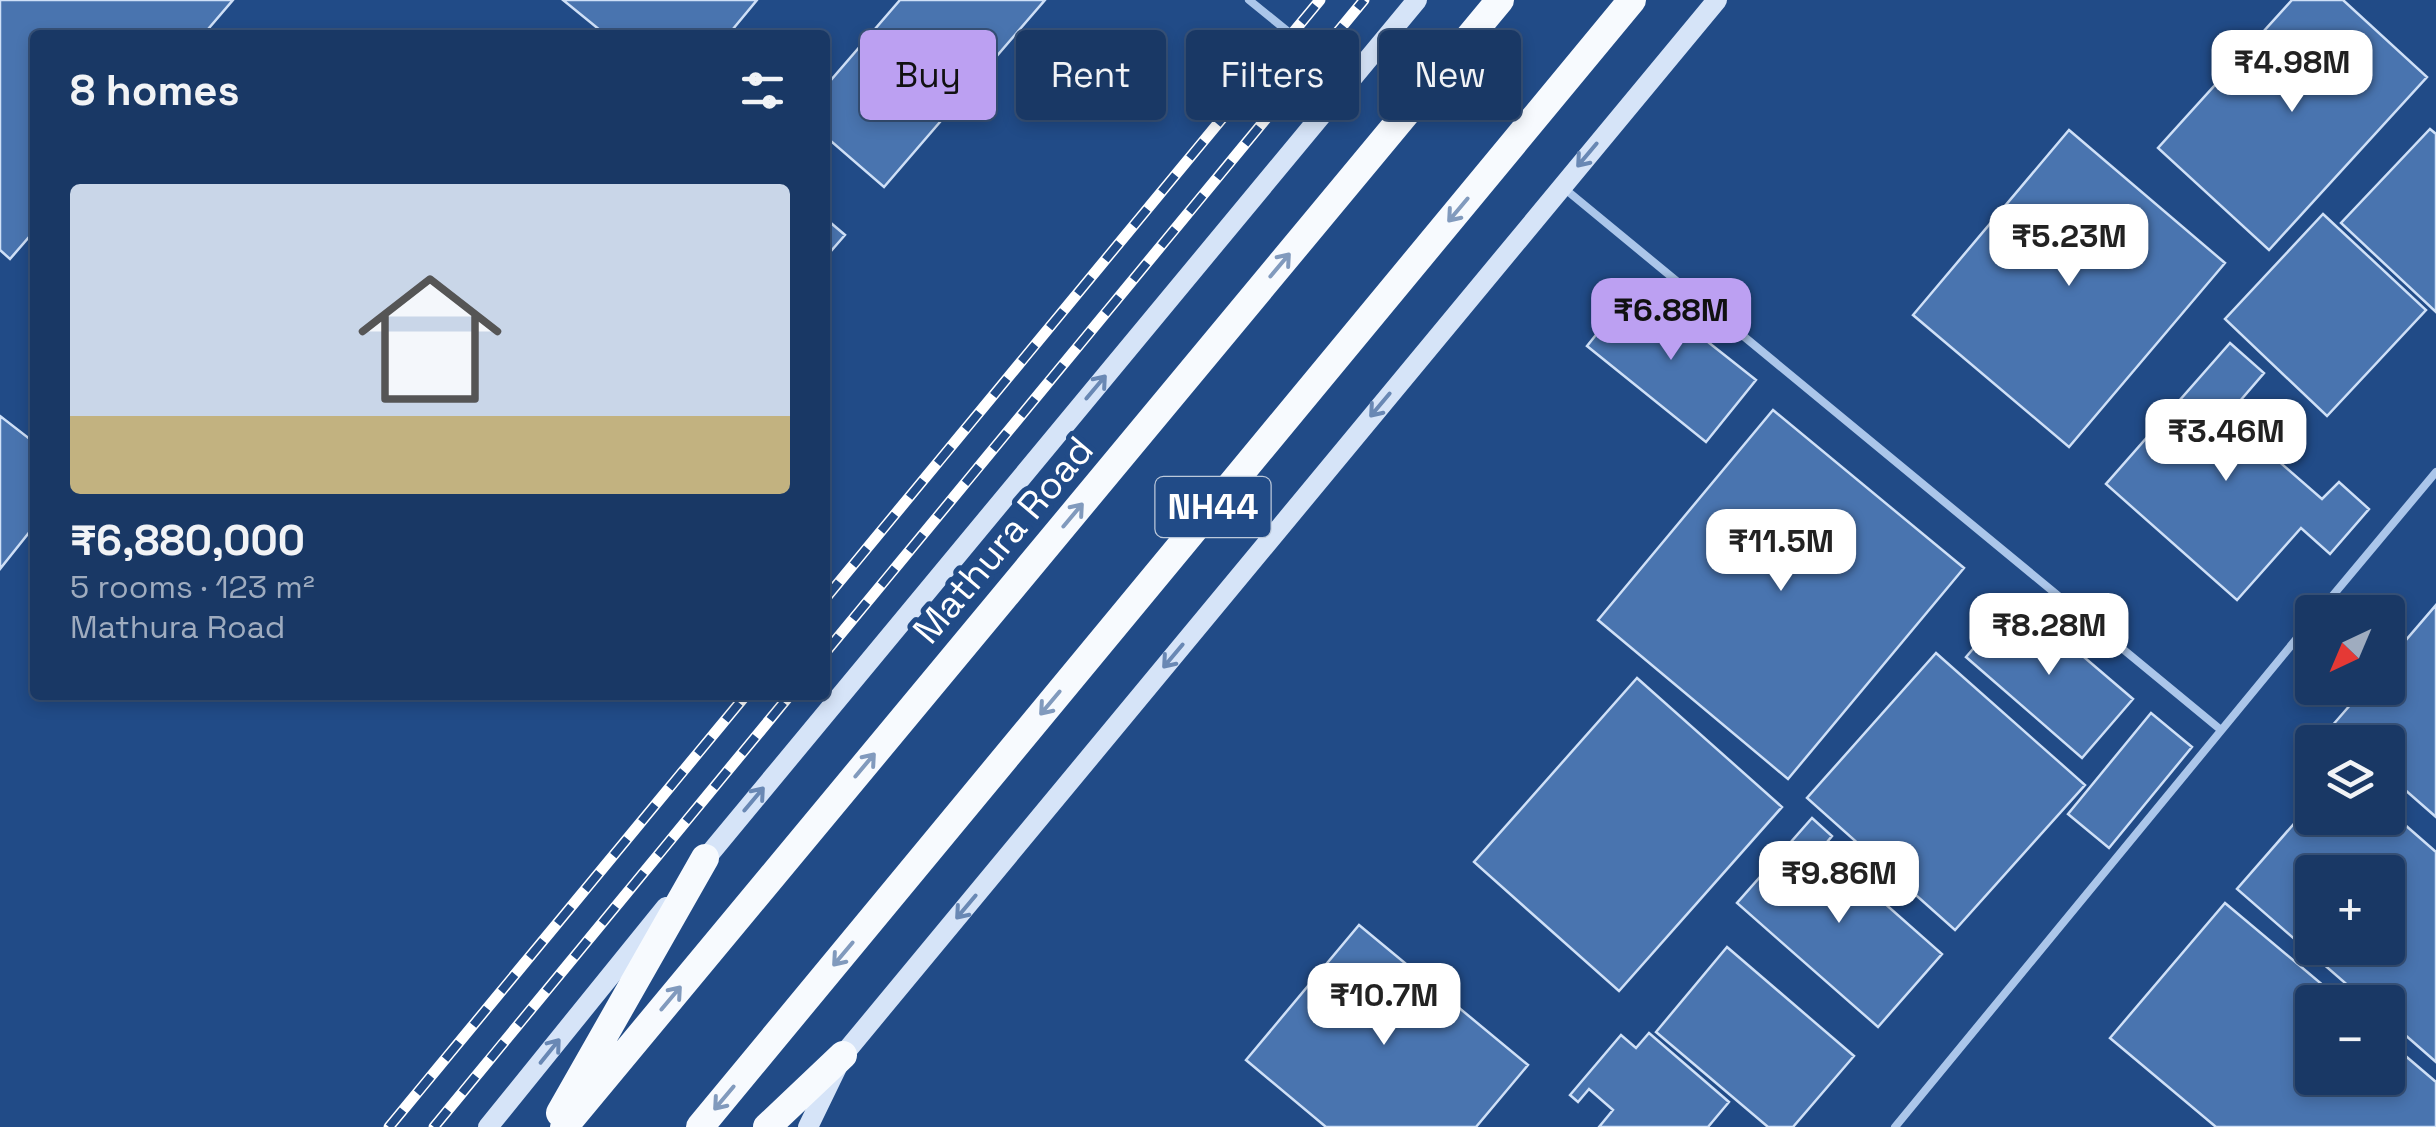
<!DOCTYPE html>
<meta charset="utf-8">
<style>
body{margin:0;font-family:"Space Grotesk",sans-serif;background:#223f6b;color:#f1f3f6;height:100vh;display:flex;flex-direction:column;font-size:38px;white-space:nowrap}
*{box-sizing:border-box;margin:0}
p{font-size:32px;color:#9facbf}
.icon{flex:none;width:55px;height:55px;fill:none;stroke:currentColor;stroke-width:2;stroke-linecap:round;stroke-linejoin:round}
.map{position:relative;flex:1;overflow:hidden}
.panel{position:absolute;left:30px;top:30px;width:800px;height:670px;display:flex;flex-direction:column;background:#193865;border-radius:10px;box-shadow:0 5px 15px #0003,0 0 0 2px #375279}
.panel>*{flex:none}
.hud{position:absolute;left:860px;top:30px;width:950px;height:90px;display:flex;gap:20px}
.needle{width:65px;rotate:224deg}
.buttons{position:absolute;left:2295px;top:595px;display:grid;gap:20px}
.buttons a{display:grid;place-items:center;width:110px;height:110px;border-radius:10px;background:#193865;box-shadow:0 5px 15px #0003,0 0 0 2px #375279;font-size:50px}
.price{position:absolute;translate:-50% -85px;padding:0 22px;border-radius:20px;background:#fff;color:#222;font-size:32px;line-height:65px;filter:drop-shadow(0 2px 5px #0008)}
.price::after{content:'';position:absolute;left:50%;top:60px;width:30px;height:22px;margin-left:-15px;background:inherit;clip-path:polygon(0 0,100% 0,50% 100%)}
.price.on{background:#bca0f2;color:#111}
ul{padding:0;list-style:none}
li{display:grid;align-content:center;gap:20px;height:530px;padding:0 40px}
li span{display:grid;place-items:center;height:310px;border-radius:10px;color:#555}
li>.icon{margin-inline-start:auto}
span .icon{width:180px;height:180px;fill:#fffc;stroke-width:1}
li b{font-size:42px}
h2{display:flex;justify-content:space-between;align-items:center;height:120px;padding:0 40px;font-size:42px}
.chip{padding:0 35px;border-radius:10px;background:#193865;box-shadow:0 5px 15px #0003,0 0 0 2px #375279;font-size:35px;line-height:90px}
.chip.on{background:#bca0f2;color:#111}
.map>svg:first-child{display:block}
.building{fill:#4974af;stroke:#cfe0f7;stroke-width:2.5;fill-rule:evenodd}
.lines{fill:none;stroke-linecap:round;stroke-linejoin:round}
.service{stroke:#abc6ea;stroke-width:8}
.secondary{stroke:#d6e4f8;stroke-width:20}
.trunk{stroke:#f7fafe;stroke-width:28}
.rail-casing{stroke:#fff;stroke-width:11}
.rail{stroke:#214b87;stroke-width:8;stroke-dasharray:22;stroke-linecap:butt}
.oneway{stroke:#6988b4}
.oneway2{stroke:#819abd}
.labels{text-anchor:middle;stroke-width:10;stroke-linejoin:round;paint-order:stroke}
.shield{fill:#214b87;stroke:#bcc9db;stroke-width:2.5}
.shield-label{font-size:35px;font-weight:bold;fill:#fff}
.street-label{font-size:38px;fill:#fff;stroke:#214b87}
</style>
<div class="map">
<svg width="2436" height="1127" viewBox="0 0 2436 1127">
<rect width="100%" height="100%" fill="#214b87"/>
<path class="building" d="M 0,0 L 233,0 L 203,35 L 35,35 L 35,230 L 10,259 L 0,250 Z
M 563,0 L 757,0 L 728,35 L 606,35 Z
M 900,0 L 1045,0 L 884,187 L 825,136 L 825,87 Z
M 2292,0 L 2343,0 L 2427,77 L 2269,250 L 2158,148 Z
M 2430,129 L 2436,134 L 2436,312 L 2341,223 Z
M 2069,130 L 2225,263 L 2069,447 L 1913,315 Z
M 2323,214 L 2426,310 L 2327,416 L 2225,319 Z
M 825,218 L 845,235 L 825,258 Z
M 1636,285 L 1756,380 L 1706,442 L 1587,346 Z
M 2230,343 L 2264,373 L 2227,416 L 2322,499 L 2339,482 L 2369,509 L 2330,554 L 2301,528 L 2237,600 L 2106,484 Z
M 1773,410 L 1964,568 L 1788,779 L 1598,620 Z
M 0,416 L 35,443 L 35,525 L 0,569 Z
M 2016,599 L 2133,699 L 2082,758 L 1966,657 Z
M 2436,605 L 2436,817 L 2388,775 L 2388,742 L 2349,742 L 2331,727 L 2365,688 L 2388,688 L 2388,661 Z
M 1936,653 L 2085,785 L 1955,930 L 1807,798 Z
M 1637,678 L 1782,807 L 1619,991 L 1474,862 Z
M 2151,713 L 2192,747 L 2109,848 L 2068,814 Z
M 2312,803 L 2312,818 L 2388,818 L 2388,810 L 2436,852 L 2436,1062 L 2388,1020 L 2388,1002 L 2367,1002 L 2237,889 ZM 2312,872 L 2388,872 L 2388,948 L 2312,948 Z
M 1812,818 L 1832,836 L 1822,848 L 1942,954 L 1878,1027 L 1737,903 Z
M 2225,903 L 2343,1002 L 2312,1002 L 2312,1078 L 2388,1078 L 2388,1041 L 2436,1082 L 2436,1127 L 2216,1127 L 2110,1038 Z
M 1359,925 L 1528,1065 L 1476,1127 L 1326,1127 L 1246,1060 Z
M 1727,947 L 1854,1056 L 1793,1127 L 1768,1127 L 1656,1032 Z
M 1649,1033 L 1729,1102 L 1708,1127 L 1599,1127 L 1613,1110 L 1589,1089 L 1578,1102 L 1570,1095 L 1621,1035 L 1636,1048 Z"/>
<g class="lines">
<path class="service" d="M 1249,0 L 1349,81
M 1565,189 L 2221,730
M 2319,612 L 2436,472
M 1895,1127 L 2312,620"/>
<path class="secondary" d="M 697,869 L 1417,0
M 488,1127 L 666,907
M 808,1127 L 843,1055 L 1717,0"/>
<path class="trunk" d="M 560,1113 L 705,858
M 564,1127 L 1500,0
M 700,1127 L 1632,0
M 767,1127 L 843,1055"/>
<defs>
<path id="rail" d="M 825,599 L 1320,0
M 825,653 L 1364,0
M 389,1127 L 746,695
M 434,1127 L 790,695"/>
</defs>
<use href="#rail" class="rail-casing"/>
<use href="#rail" class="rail"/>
</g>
<defs><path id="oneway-shaft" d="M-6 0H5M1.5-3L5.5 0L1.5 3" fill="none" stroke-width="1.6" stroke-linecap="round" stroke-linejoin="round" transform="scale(2.5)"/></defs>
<g class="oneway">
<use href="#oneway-shaft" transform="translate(1587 155) rotate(130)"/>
<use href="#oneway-shaft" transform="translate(1096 387) rotate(-50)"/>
<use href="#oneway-shaft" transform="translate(1380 405) rotate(130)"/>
<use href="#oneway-shaft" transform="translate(1173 656) rotate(130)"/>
<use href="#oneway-shaft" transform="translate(754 799) rotate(-50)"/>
<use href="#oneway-shaft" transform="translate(966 907) rotate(130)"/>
<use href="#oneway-shaft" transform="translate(550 1051) rotate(-51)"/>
</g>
<g class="oneway2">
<use href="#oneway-shaft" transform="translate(1458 210) rotate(130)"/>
<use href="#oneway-shaft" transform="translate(1280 265) rotate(-50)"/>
<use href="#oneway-shaft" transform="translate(1073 515) rotate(-50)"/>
<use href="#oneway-shaft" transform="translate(1050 703) rotate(130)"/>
<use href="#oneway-shaft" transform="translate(865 765) rotate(-50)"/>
<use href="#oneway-shaft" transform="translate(843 954) rotate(130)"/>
<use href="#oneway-shaft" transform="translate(671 998) rotate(-50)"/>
<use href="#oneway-shaft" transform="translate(724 1098) rotate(130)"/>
</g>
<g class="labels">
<rect class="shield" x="1155.5" y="477" width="115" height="60" rx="8"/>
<g class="shield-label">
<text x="1213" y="519">NH44</text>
</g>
<g class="street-label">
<text transform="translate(1003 540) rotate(-50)" y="13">Mathura Road</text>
</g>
</g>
</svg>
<div class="buttons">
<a><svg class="needle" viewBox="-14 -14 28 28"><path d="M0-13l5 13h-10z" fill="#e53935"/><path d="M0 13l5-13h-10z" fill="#9facbf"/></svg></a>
<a><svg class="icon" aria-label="layers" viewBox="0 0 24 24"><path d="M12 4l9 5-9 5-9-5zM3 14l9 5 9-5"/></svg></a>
<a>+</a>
<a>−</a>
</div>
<b class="price" style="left:2292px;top:115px">₹4.98M</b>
<b class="price" style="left:2069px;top:289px">₹5.23M</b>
<b class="price on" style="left:1671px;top:363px">₹6.88M</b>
<b class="price" style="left:2226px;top:484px">₹3.46M</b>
<b class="price" style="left:1781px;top:594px">₹11.5M</b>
<b class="price" style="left:2049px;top:678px">₹8.28M</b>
<b class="price" style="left:1839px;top:926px">₹9.86M</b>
<b class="price" style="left:1384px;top:1048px">₹10.7M</b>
<div class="hud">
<a class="chip on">Buy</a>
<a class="chip">Rent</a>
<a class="chip">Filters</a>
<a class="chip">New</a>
</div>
<section class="panel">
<h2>8 homes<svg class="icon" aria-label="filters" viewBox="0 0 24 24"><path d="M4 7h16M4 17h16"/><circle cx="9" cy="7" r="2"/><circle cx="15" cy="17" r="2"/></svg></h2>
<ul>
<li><span style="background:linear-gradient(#c9d6e8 75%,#c2b280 0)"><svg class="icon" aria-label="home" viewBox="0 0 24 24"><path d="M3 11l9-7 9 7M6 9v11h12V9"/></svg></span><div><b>₹6,880,000</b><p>5 rooms · 123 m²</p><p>Mathura Road</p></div></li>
</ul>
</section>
</div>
